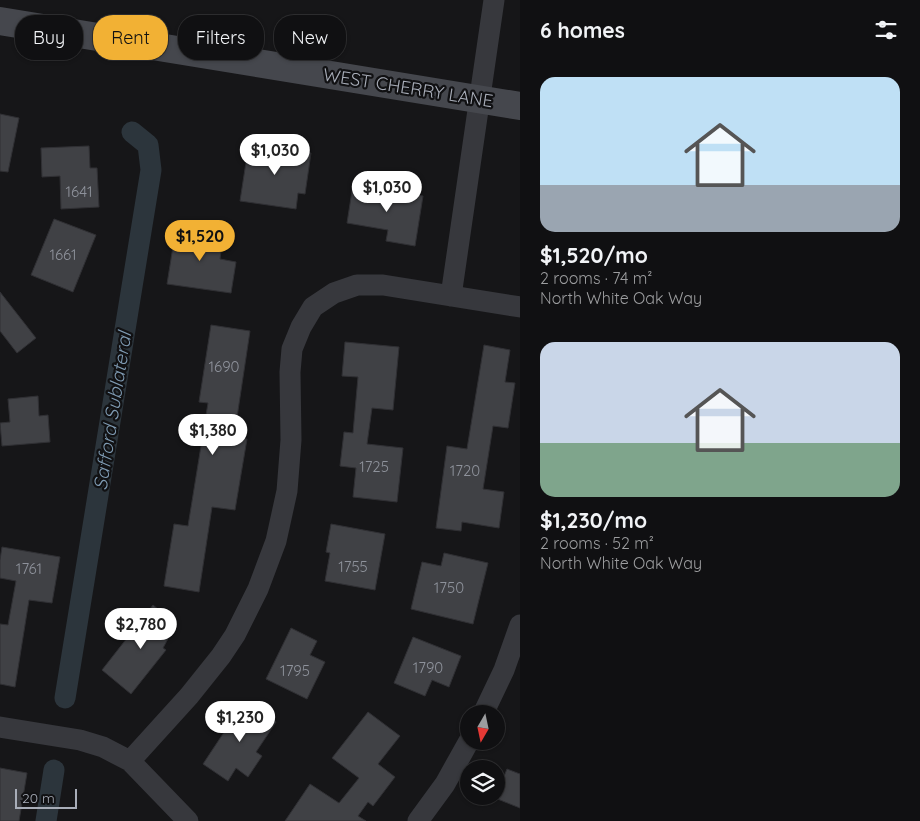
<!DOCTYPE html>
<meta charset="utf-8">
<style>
body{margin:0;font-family:Quicksand,sans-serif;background:#19191b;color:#f1f3f6;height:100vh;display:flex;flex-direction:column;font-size:19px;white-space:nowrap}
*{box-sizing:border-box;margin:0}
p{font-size:16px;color:#9c9d9f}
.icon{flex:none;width:28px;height:28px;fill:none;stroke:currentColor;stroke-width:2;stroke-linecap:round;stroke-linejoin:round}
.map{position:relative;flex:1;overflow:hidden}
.drawer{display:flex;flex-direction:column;background:#101012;width:400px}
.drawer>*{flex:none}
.hud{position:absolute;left:15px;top:15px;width:430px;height:45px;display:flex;gap:10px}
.needle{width:32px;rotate:189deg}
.controls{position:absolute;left:460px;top:705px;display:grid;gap:10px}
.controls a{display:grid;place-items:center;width:45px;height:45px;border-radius:50%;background:#101012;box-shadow:0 1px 4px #0004,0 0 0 1px #303032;font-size:25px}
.scale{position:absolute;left:15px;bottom:12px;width:62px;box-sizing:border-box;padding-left:5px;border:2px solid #a8adb8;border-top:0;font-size:14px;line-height:18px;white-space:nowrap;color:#a8adb8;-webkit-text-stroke:4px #111113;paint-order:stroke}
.price{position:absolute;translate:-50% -42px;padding:0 11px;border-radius:18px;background:#fff;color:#222;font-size:16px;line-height:32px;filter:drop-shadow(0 1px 2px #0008)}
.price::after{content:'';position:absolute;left:50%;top:30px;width:15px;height:11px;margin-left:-8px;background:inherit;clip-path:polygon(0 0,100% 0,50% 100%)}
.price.active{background:#f2b134;color:#111}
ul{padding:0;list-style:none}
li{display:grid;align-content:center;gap:10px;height:265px;padding:0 20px}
li span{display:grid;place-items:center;height:155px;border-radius:15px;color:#555}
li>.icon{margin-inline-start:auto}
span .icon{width:90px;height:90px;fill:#fffc;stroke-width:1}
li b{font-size:21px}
h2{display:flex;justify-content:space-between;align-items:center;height:60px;padding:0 20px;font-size:21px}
.chip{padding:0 18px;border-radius:20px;background:#101012;box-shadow:0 1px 4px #0004,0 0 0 1px #303032;font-size:18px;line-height:45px}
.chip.active{background:#f2b134;color:#111}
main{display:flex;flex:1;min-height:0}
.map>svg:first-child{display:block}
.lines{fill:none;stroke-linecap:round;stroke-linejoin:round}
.canal{stroke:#2c353c;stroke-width:21}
.building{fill:#404145;stroke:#303034}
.street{stroke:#37383d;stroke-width:21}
.secondary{stroke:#45474d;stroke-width:28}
.labels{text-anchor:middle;stroke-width:4.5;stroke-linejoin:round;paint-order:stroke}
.number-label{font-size:15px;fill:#8e929b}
.street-label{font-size:18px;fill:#a8adb8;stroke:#111113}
.water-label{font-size:19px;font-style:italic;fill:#7f9bb3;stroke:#111113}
</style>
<main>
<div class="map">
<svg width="520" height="821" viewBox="0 0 520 821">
<rect width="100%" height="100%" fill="#161618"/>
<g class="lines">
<path class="canal" d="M 65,698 L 151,170 L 148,145 L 132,132
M 46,821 L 54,770"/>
</g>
<path class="building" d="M 0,114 L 19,118 L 8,172 L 0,171 Z
M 249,143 L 311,153 L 305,194 L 298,193 L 296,209 L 240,201 Z
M 89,146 L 90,168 L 97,168 L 99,207 L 61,209 L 60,176 L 42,177 L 41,148 Z
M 353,185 L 423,196 L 415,246 L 386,241 L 388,230 L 347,223 Z
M 54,219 L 96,235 L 73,292 L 31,275 Z
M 176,228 L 223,235 L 220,259 L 236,262 L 231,293 L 167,284 Z
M 0,292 L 36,338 L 17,353 L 0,331 Z
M 211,325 L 250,331 L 234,437 L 247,439 L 235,510 L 212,507 L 199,592 L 164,586 L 174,524 L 188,526 L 208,403 L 199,402 Z
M 345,342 L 399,347 L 393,410 L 372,408 L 367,444 L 403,448 L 397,502 L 353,497 L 356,468 L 340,466 L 344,432 L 353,433 L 358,377 L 342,376 Z
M 484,345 L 510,350 L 505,382 L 515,383 L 508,428 L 493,426 L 483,489 L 504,492 L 499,528 L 462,522 L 461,531 L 436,528 L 447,446 L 467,449 Z
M 38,396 L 39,416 L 48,415 L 50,442 L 2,446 L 0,423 L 10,422 L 8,399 Z
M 331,524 L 385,534 L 375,590 L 325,581 L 330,553 L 326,552 Z
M 2,547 L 60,557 L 52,603 L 29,600 L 15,687 L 0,684 L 0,624 L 8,625 L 16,581 L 0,578 L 0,560 Z
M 444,553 L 488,563 L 473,624 L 411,609 L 422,562 L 441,566 Z
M 153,605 L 176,624 L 163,648 L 166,650 L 131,694 L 102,670 Z
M 291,628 L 317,641 L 310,655 L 325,662 L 307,699 L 266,679 Z
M 413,637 L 461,656 L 449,687 L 432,680 L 425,696 L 394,683 Z
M 244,702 L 276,722 L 256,752 L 262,756 L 248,777 L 236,768 L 228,781 L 203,764 Z
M 368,712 L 400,736 L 378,764 L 395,777 L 373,806 L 368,802 L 358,816 L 366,821 L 285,821 L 310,784 L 339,803 L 359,778 L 332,758 Z
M 0,768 L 27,773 L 19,821 L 0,821 Z
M 507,769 L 520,774 L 520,808 L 495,798 Z"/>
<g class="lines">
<path class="street" d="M 451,296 L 494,0
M 483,714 L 504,670 L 520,625
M 0,727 L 80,740 L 103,747 L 130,761 L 188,821
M 130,761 L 189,696 L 221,656 L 235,635 L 258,589 L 276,541 L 287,491 L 291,440 L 290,372 L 292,349 L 301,327 L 313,307 L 334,293 L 357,285 L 383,285 L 520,307
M 418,821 L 445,784 L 469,741"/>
<path class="secondary" d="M 0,21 L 520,106"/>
</g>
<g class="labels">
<g class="number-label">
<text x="79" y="197">1641</text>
<text x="63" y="260">1661</text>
<text x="224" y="372">1690</text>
<text x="374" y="472">1725</text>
<text x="465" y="476">1720</text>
<text x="353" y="572">1755</text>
<text x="29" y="574">1761</text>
<text x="449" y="593">1750</text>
<text x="428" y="673">1790</text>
<text x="295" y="676">1795</text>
</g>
<g class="street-label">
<text transform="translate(408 88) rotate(9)" y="6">WEST CHERRY LANE</text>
</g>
<g class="water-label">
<text transform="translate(112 411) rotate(-81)" y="7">Safford Sublateral</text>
</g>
</g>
</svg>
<div class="controls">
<a><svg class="needle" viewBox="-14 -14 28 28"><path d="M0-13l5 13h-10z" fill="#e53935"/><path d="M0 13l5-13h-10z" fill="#9c9d9f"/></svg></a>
<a><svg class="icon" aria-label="layers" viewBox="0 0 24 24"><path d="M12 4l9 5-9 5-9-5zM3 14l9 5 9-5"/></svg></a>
</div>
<div class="scale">20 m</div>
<b class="price" style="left:275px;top:176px">$1,030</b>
<b class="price" style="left:387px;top:213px">$1,030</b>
<b class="price active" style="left:200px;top:262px">$1,520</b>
<b class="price" style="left:213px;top:456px">$1,380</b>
<b class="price" style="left:141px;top:650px">$2,780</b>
<b class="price" style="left:240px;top:743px">$1,230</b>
<div class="hud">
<a class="chip">Buy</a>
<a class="chip active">Rent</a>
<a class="chip">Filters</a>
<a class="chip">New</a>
</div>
</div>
<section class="drawer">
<h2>6 homes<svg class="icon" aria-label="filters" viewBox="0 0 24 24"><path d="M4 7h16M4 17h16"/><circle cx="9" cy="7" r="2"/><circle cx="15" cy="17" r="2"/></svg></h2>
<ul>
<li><span style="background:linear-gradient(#bfe0f5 70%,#9aa5b1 0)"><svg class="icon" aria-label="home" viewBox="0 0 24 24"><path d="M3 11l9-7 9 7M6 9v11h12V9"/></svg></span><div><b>$1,520/mo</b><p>2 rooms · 74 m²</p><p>North White Oak Way</p></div></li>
<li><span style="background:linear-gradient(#c9d6e8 65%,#7fa58c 0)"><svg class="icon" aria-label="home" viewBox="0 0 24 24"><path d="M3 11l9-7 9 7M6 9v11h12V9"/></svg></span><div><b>$1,230/mo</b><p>2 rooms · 52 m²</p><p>North White Oak Way</p></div></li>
</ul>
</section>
</main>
